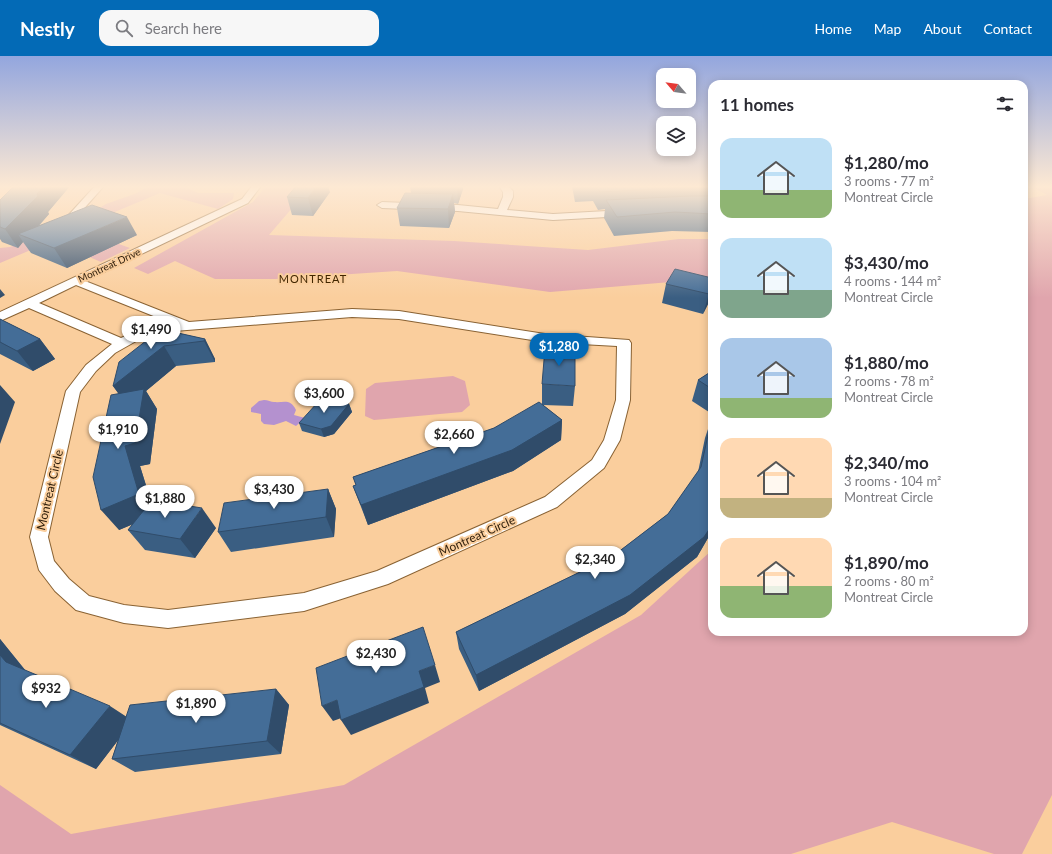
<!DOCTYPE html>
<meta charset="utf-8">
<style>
body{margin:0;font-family:Lato,sans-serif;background:#f7f7f7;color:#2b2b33;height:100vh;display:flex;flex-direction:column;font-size:15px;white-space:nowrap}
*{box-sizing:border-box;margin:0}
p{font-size:13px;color:#7c7c81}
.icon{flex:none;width:22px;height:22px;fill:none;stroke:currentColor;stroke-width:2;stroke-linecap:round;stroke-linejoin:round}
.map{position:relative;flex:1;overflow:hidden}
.sheet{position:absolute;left:708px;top:24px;width:320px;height:556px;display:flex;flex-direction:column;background:#fff;border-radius:12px;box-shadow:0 2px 10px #0003}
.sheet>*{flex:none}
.needle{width:26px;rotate:298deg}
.buttons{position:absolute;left:656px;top:12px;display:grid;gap:8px}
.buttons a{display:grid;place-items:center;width:40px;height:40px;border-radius:8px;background:#fff;box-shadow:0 2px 10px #0003;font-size:20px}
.price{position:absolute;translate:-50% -34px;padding:0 9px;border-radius:14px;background:#fff;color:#222;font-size:13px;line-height:26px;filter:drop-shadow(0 1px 2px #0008)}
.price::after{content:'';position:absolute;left:50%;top:24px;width:12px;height:9px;margin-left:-6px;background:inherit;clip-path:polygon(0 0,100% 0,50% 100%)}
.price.on{background:#036ab6;color:#fff}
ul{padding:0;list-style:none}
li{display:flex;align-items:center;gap:12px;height:100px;padding:0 12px}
li span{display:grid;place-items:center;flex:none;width:112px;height:80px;border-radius:12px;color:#555}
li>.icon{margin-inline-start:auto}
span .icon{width:48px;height:48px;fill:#fffc;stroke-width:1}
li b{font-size:17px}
h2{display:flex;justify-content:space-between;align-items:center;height:48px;padding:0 12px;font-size:17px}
header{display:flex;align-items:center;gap:24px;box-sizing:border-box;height:56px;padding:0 20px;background:#036ab6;color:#fff}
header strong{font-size:19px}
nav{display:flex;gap:22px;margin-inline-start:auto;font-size:14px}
.search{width:280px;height:36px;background:#f7f7f7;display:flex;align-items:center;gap:10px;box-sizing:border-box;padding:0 14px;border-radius:12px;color:#7c7c81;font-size:15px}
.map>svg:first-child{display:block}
.green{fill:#e0a5ad}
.water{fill:#b491cf}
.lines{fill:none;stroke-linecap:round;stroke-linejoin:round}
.street-casing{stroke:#896233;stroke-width:2}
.street{fill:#fff;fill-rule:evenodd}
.wall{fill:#3a5e82}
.shaded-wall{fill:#304c6a}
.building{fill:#446d97;stroke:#304c6a}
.labels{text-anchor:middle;stroke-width:4;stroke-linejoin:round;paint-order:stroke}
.far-street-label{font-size:10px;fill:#31200d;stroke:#face9d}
.far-neighbourhood-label{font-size:11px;letter-spacing:1px;fill:#412600;stroke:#face9d}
.street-label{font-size:12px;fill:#31200d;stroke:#face9d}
</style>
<header>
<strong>Nestly</strong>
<div class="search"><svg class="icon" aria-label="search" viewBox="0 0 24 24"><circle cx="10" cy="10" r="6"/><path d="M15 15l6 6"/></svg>Search here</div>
<nav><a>Home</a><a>Map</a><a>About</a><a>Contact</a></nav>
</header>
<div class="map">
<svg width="1052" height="798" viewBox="0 0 1052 798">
<rect width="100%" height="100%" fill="#face9d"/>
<path class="green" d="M 148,130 L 183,130 L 198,137 L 234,137 L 233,143 L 218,153 L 160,137 L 98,163 L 79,174 L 130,192 L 101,206 L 52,185 L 0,207 L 0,192 L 10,191 L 68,171 L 106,148 L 137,137 Z
M 266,130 L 311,130 L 269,179 L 454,185 L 588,194 L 679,183 L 712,183 L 712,237 L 683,225 L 550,236 L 397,215 L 276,223 L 215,223 L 175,205 L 148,218 L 134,212 L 253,146 Z
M 1030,130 L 1052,130 L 1052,739 L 1022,798 L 994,798 L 892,766 L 791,798 L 0,798 L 0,729 L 71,778 L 344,729 L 641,559 L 712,494 L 712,576 L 1024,576 L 1024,143 L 1047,139 Z
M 453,320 L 465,325 L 470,349 L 462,356 L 374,364 L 365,360 L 366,333 L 375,327 Z"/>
<path class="water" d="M 264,344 C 268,344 271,346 274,346 C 284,347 290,342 296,354 L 294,359 L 305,362 L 296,370 L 286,365 L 274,369 L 264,368 L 261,365 L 261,358 L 251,356 L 251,352 L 259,345 Z"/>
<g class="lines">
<defs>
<path id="street" d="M 95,130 L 104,130 L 71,167 L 65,167 L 63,165 L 65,163 Z
M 252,130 L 261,130 L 248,147 L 85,225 L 189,266 L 352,253 L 399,255 L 545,278 L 629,284 L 631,287 L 630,344 L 620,384 L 604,412 L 557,451 L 388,528 L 304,555 L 168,572 L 124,567 L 76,554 L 55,535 L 39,514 L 30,481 L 66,335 L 86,309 L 112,288 L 29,252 L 0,265 L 0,256 L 242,143 ZM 76,229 L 171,267 L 142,273 L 121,282 L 39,247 ZM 352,261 L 399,263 L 545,286 L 617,290 L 616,344 L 604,384 L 592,404 L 545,441 L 377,515 L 304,537 L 168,554 L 124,549 L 89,540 L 69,523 L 54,505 L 48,481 L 80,336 L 96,315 L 115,297 L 138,284 L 162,276 Z
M 499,130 L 508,130 L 513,135 L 513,141 L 507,154 L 553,158 L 625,154 L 630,157 L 625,160 L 553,164 L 458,155 L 382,152 L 377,149 L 382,146 L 458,149 L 498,153 L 503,141 L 503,136 Z"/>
</defs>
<use href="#street" class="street-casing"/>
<use href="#street" class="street"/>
</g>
<path class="wall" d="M 14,130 L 70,130 L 48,156 L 49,158 L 38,171 L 137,179 L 67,212 L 31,197 L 23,186 L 18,192 L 2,186 L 0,183 L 0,144 Z
M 410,130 L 463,130 L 463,133 L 458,148 L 454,147 L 455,156 L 449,172 L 400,170 L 397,152 L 411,137 Z
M 572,130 L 712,130 L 712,176 L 672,175 L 614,180 L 604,162 L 605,153 L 598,154 L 593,145 L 575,146 Z
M 330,136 L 313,160 L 292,159 L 287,141 Z
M 712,222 L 711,242 L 703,258 L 662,247 L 666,228 Z
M 0,263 L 40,283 L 55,303 L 33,315 L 0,298 Z
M 169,275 L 205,283 L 215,303 L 215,306 L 176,310 L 146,335 L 157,353 L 150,408 L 140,410 L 151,445 L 216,472 L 195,502 L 145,494 L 128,474 L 133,468 L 119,474 L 119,338 L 113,330 Z
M 712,315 L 712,358 L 692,345 L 698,324 Z
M 542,328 L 575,330 L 573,350 L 543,349 L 562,364 L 561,384 L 513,415 L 368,469 L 353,430 L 356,429 L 353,421 L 494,372 L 542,348 Z
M 349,348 L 352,356 L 334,378 L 324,381 L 302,375 L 299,367 Z
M 712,361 L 712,475 L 697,501 L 625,558 L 479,635 L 459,593 L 456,576 L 613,500 L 668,458 L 698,416 L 705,382 Z
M 328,433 L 336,453 L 334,481 L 231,496 L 218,476 Z
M 0,583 L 26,615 L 126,661 L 276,633 L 289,649 L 281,698 L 135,716 L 112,703 L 118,684 L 96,713 L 0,669 Z"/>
<path class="shaded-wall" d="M 44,130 L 70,130 L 48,156 L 49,158 L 27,182 L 18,178 L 23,186 L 18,192 L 5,173 Z
M 317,130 L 328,130 L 330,136 L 313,160 L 308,142 Z
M 457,130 L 463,130 L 463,133 L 458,148 Z
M 453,138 L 455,156 L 449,172 L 448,153 Z
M 127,161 L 137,179 L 67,212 L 54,192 Z
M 712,231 L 712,239 L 711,242 L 703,258 L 709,238 Z
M 0,233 L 5,239 L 0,242 Z
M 40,283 L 55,303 L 33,315 L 17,295 Z
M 205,283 L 215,303 L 215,306 L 204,285 Z
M 164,290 L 176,310 L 146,335 L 157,353 L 150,408 L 140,410 L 155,459 L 119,474 L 101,454 L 125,390 L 128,351 L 113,330 Z
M 0,329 L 15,346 L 0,388 Z
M 349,348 L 352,356 L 334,378 L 324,381 L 321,373 Z
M 562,364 L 561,384 L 513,415 L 368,469 L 361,449 Z
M 328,433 L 336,453 L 334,481 L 326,461 Z
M 202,452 L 216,472 L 195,502 L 180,483 Z
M 712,469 L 712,475 L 697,501 L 625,558 L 479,635 L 476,619 Z
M 0,583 L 32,623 L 6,606 L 0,599 Z
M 435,609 L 440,626 L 425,632 L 429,647 L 351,679 L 341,664 L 419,615 Z
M 276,633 L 289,649 L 281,698 L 267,685 Z
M 337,644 L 347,660 L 333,665 L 322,650 Z
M 110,650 L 133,665 L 96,713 L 70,699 Z"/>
<path class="building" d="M 14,130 L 44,130 L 37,138 L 38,140 L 5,173 L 0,171 L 0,144 Z
M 296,130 L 317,130 L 308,142 L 287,141 Z
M 596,130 L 712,130 L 712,133 L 691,131 L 600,136 Z
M 405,137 L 453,138 L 448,153 L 397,152 Z
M 691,140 L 712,140 L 712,158 L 675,156 L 617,161 L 606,144 Z
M 92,149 L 127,161 L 54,192 L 18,178 Z
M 675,213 L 712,222 L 712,231 L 709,238 L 666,228 Z
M 0,263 L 40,283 L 17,295 L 0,286 Z
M 165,270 L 169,275 L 205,283 L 204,285 L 164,290 L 113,330 L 119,306 Z
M 545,292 L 575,293 L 575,330 L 542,328 Z
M 712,315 L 712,333 L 698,324 Z
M 144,333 L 135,387 L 125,390 L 139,438 L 101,454 L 93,421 L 111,339 Z
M 321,341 L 349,348 L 331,370 L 321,373 L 299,367 L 318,346 L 322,345 Z
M 539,346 L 562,364 L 512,394 L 361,449 L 353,430 L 356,429 L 353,421 L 494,372 Z
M 712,361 L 712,469 L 704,481 L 630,539 L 476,619 L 456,576 L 613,500 L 668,458 L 701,411 Z
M 328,433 L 326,461 L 218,476 L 224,447 Z
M 152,444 L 202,452 L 180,483 L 128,474 Z
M 423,571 L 435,609 L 419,615 L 424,631 L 341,664 L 337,644 L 322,650 L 316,612 Z
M 0,599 L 6,606 L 110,650 L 70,699 L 0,667 Z
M 276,633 L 267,685 L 112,703 L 130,649 Z"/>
<linearGradient id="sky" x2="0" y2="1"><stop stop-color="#93a6de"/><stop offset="0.54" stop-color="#fde9d3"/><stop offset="1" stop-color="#fde9d3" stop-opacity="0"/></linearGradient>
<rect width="1052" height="242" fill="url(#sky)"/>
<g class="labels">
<g class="far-street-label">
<text transform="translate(109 209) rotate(-25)" y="4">Montreat Drive</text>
</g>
<g class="far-neighbourhood-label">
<text x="313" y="227">MONTREAT</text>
</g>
<g class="street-label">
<text transform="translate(50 434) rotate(-77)" y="4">Montreat Circle</text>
<text transform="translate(477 480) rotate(-24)" y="4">Montreat Circle</text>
</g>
</g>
</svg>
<div class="buttons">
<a><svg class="needle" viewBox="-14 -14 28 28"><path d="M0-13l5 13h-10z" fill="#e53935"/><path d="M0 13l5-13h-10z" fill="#7c7c81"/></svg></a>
<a><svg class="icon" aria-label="layers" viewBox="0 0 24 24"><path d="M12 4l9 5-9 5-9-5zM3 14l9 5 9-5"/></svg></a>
</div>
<b class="price" style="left:151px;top:294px">$1,490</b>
<b class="price on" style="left:559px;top:311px">$1,280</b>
<b class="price" style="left:324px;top:358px">$3,600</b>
<b class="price" style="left:118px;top:394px">$1,910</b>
<b class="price" style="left:454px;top:399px">$2,660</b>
<b class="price" style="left:274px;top:454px">$3,430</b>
<b class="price" style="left:165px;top:463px">$1,880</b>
<b class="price" style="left:595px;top:524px">$2,340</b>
<b class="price" style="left:376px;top:618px">$2,430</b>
<b class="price" style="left:46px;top:653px">$932</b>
<b class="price" style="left:196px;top:668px">$1,890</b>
<section class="sheet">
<h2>11 homes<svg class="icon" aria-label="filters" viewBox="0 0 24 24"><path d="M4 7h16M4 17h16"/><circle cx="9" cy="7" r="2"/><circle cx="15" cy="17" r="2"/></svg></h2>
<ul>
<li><span style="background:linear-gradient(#bfe0f5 65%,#8fb573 0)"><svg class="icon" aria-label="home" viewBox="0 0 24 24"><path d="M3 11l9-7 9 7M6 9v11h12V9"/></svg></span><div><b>$1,280/mo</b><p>3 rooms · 77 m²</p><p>Montreat Circle</p></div></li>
<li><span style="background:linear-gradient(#bfe0f5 65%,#7fa58c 0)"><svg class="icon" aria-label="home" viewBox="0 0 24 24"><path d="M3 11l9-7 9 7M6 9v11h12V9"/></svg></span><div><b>$3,430/mo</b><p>4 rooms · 144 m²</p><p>Montreat Circle</p></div></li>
<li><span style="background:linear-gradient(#a9c7e8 75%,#8fb573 0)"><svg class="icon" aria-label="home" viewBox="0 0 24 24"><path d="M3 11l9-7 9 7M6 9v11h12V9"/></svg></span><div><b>$1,880/mo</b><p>2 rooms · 78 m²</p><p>Montreat Circle</p></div></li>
<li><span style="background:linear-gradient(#ffd9b3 75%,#c2b280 0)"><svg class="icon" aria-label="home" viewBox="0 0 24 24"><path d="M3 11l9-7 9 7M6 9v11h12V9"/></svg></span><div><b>$2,340/mo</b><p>3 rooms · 104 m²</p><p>Montreat Circle</p></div></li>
<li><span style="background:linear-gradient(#ffd9b3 60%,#8fb573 0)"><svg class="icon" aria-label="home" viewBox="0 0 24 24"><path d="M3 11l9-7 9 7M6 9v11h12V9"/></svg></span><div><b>$1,890/mo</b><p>2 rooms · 80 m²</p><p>Montreat Circle</p></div></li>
</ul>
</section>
</div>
